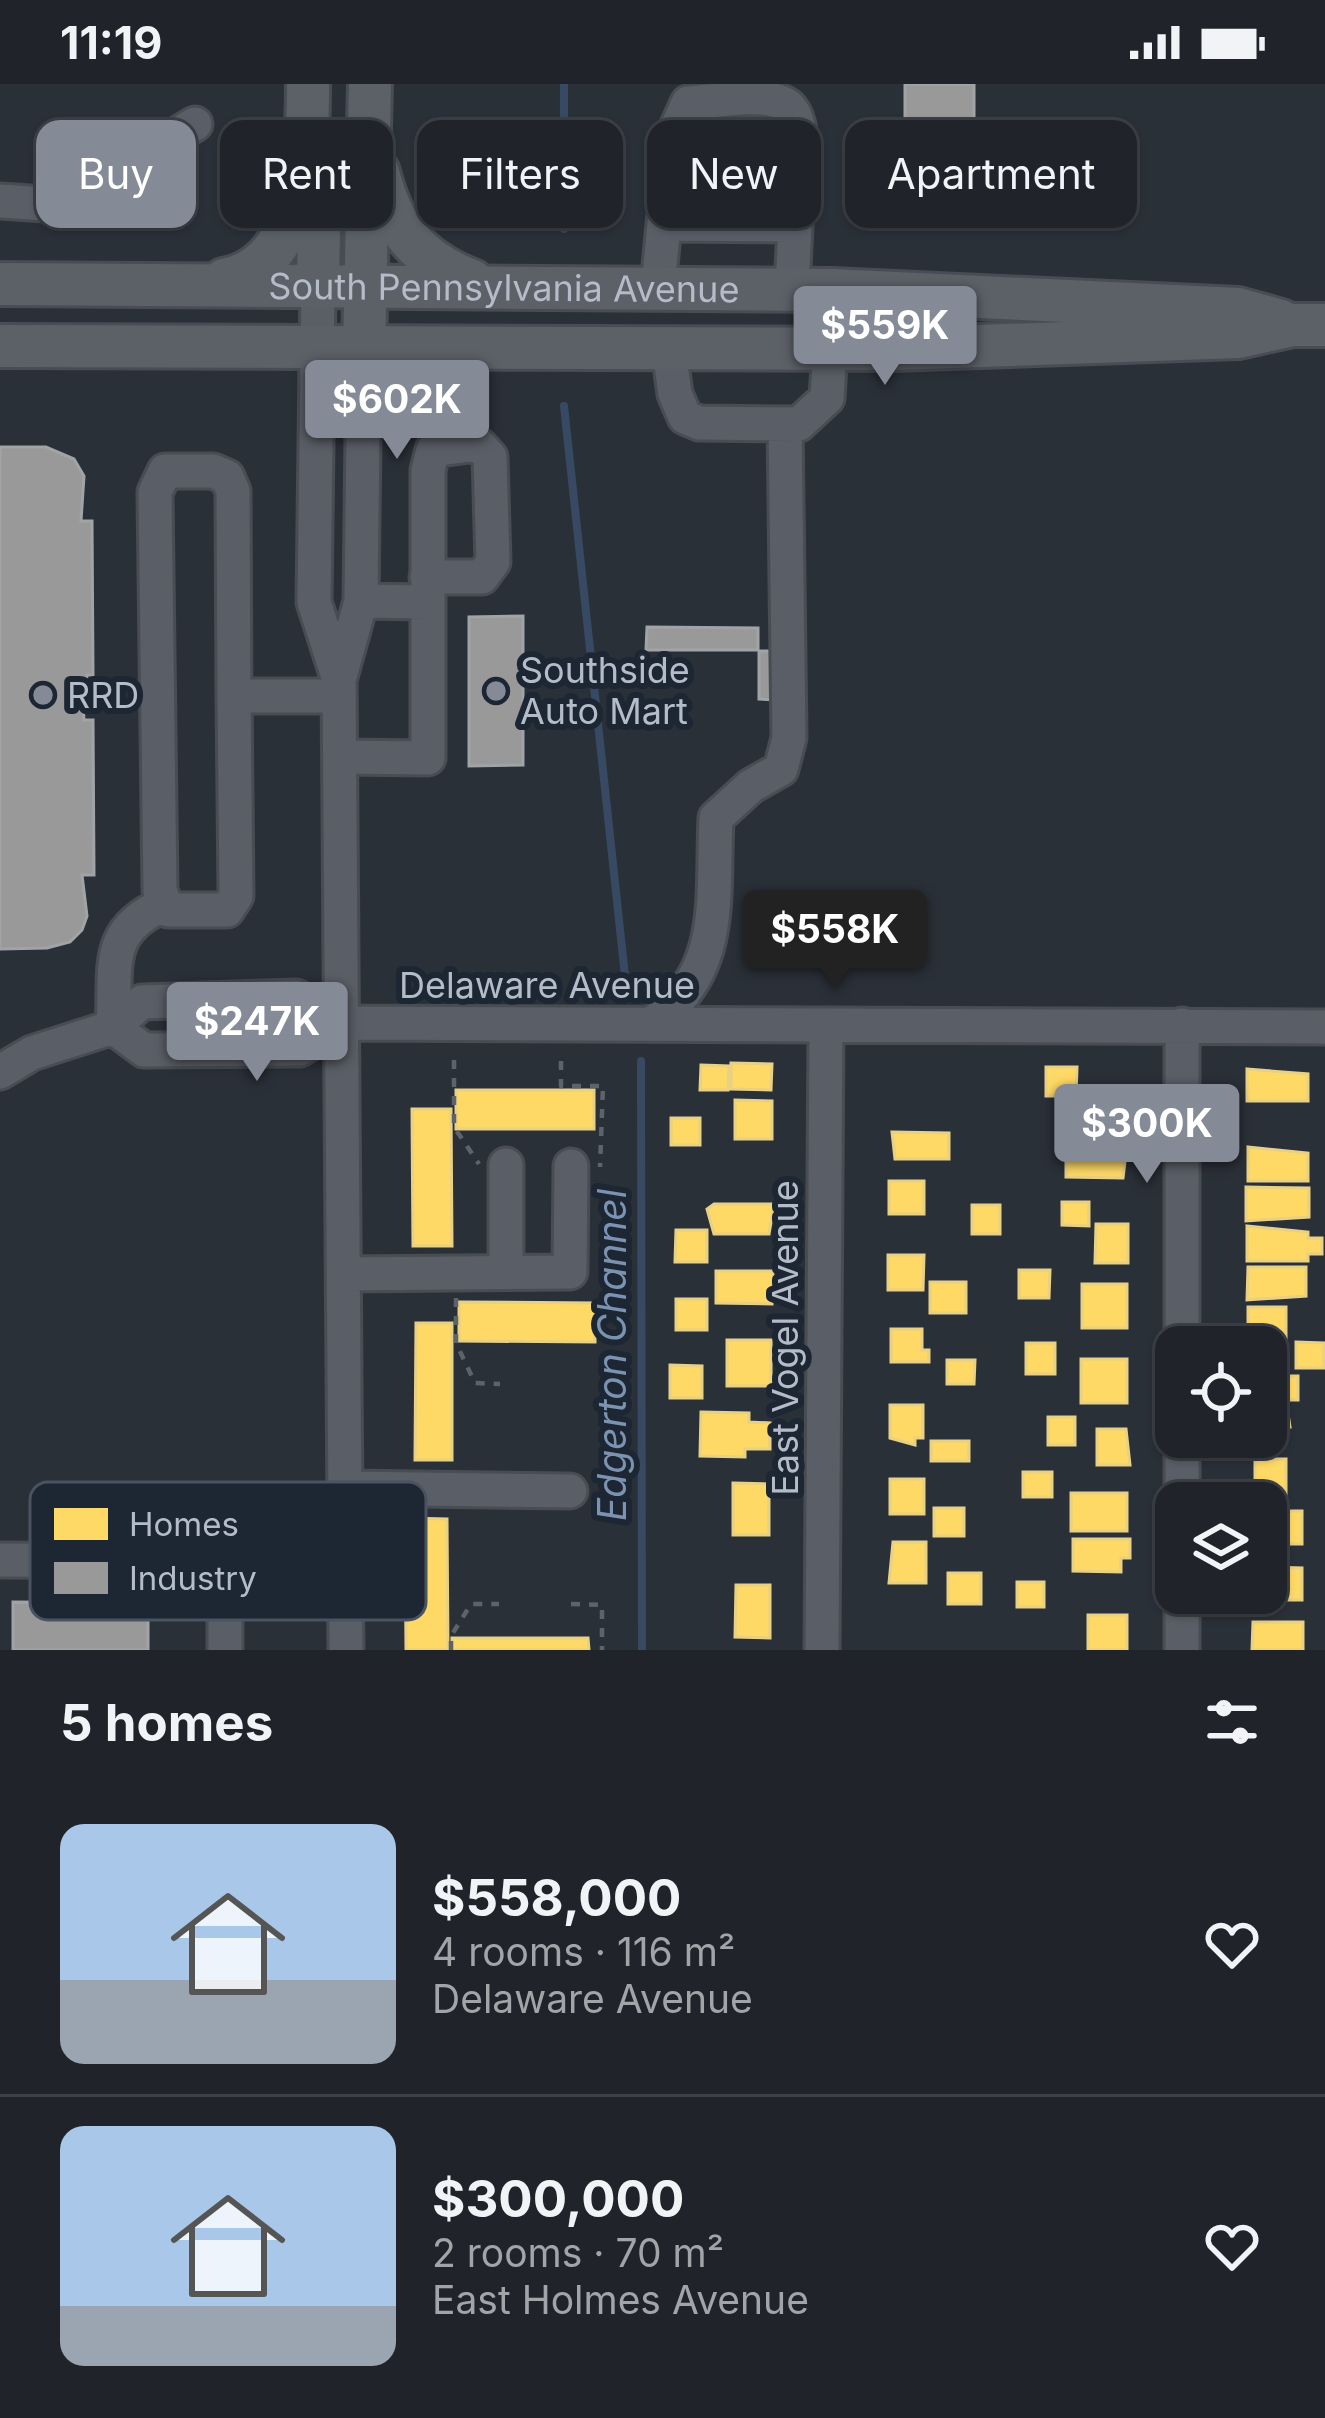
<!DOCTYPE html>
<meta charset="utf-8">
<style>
body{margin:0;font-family:Inter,sans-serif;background:#282c32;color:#f1f3f6;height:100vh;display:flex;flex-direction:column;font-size:45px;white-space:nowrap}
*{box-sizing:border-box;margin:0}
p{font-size:39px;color:#a2a4a8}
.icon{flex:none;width:66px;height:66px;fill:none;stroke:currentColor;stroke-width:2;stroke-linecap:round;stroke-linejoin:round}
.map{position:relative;height:1566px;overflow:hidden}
.drawer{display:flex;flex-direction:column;background:#20242a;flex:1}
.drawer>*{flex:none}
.banner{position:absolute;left:36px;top:36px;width:1254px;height:108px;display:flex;gap:24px}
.buttons{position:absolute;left:1155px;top:1242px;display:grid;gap:24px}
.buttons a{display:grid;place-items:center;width:132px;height:132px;border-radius:24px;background:#20242a;box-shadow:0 3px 9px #0004,0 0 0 3px #3d4147;font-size:60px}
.price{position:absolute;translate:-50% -102px;padding:0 27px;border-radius:12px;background:#848b96;color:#fff;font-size:39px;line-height:78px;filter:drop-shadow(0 3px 6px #0008)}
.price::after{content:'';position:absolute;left:50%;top:72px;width:36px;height:27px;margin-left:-18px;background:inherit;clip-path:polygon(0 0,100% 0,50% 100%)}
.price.active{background:#222;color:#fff}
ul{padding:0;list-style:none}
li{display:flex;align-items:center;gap:36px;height:300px;padding:0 60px}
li+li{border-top:3px solid #3d4147}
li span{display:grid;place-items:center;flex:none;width:336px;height:240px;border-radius:24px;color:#555}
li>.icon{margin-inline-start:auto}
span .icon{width:144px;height:144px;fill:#fffc;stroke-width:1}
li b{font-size:51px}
h2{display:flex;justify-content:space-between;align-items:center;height:144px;padding:0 60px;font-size:51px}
.chip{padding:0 42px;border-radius:24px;background:#20242a;box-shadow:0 3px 9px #0004,0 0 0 3px #3d4147;font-size:42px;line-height:108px}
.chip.active{background:#848b96;color:#fff}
.status{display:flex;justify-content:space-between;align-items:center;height:84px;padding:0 60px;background:#20242a;direction:ltr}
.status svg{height:33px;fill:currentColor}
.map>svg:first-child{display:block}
.homes{fill:#ffd966;stroke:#e8d084;stroke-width:3}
.industry{fill:#999;stroke:#a1a4a7;stroke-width:3}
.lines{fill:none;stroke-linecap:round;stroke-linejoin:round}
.stream{stroke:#384963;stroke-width:8}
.minor-casing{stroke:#484c53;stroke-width:39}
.major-casing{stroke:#484c55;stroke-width:48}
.path{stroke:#5d636a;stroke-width:4.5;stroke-dasharray:9 9;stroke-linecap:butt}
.minor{stroke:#5a5e66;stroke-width:33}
.major{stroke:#5c6168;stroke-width:42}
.poi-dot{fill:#848b96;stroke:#1d2633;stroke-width:4.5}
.labels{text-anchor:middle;stroke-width:12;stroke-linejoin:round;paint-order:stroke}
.street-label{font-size:36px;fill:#b4bcc9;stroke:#1d2633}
.poi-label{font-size:36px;fill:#b4bcc9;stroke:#1d2633;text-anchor:start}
.water-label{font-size:39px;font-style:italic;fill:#7c92b1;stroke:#1d2633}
.key{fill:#1d2633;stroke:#4a5360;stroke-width:3}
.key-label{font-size:33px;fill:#b4bcc9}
</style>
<div class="status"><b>11:19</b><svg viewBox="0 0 49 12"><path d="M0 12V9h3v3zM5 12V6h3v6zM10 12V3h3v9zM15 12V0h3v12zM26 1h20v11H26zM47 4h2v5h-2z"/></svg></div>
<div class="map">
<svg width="1325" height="1566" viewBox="0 0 1325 1566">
<rect width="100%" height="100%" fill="#2a3038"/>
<path class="homes" d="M 731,979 L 772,980 L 771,1006 L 731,1005 Z
M 701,981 L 729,982 L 728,1006 L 700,1006 Z
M 1046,983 L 1077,983 L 1076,1012 L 1046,1012 Z
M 1247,985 L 1308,990 L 1308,1017 L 1247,1017 Z
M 1090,1002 L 1127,1002 L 1124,1038 L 1090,1038 Z
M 456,1006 L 594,1006 L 594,1045 L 456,1045 Z
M 735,1016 L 772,1017 L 772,1055 L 735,1055 Z
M 412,1025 L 451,1025 L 452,1162 L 413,1162 Z
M 671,1034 L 700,1034 L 700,1061 L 671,1061 Z
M 892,1048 L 949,1049 L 949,1075 L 895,1075 Z
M 1066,1061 L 1127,1061 L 1123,1094 L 1066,1093 Z
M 1248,1063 L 1308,1069 L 1308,1097 L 1248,1097 Z
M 889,1097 L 924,1097 L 924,1130 L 889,1130 Z
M 1246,1103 L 1309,1104 L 1309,1133 L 1246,1137 Z
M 1062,1118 L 1089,1118 L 1089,1142 L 1062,1141 Z
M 714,1120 L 774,1120 L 769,1150 L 714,1150 L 707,1125 Z
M 972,1121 L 1000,1121 L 1000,1150 L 972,1150 Z
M 1096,1140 L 1128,1140 L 1128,1179 L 1095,1179 Z
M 1247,1142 L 1308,1148 L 1308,1154 L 1322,1154 L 1322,1170 L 1308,1170 L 1308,1177 L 1247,1177 Z
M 676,1146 L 707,1146 L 707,1178 L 675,1178 Z
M 888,1171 L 924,1171 L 923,1206 L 888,1206 Z
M 1248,1183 L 1306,1183 L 1306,1212 L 1247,1216 Z
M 1019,1186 L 1050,1186 L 1049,1214 L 1019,1214 Z
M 716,1187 L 773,1187 L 772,1220 L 716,1219 Z
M 930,1198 L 966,1198 L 966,1229 L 930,1229 Z
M 1082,1200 L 1127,1200 L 1127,1244 L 1082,1244 Z
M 676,1215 L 707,1215 L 707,1246 L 676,1246 Z
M 459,1218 L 595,1219 L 595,1258 L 459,1257 Z
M 1248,1223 L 1286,1223 L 1286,1261 L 1248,1260 Z
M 416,1239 L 452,1239 L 452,1376 L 415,1376 Z
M 891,1245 L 922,1245 L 922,1266 L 929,1266 L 929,1278 L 891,1278 Z
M 727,1256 L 771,1256 L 771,1302 L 727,1302 Z
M 1296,1258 L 1324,1259 L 1324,1284 L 1296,1284 Z
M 1026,1259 L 1055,1259 L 1055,1290 L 1026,1290 Z
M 1081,1275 L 1127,1275 L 1127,1319 L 1081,1319 Z
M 947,1276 L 975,1276 L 974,1300 L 947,1300 Z
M 670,1281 L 702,1282 L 702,1314 L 670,1314 Z
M 1266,1292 L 1298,1292 L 1298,1316 L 1286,1316 L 1290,1343 L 1266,1343 Z
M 890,1321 L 923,1321 L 923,1354 L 915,1354 L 915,1361 L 890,1354 Z
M 701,1328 L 749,1329 L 749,1338 L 770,1339 L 770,1365 L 745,1365 L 745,1373 L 700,1372 Z
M 1048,1333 L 1075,1333 L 1075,1361 L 1048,1361 Z
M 1097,1345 L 1126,1345 L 1130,1381 L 1097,1381 Z
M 931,1357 L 969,1357 L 969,1377 L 931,1377 Z
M 1255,1375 L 1286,1375 L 1286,1412 L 1255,1412 Z
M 1023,1388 L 1052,1388 L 1052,1413 L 1023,1413 Z
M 890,1395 L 924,1395 L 924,1430 L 890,1430 Z
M 733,1399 L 769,1400 L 769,1451 L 733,1451 Z
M 1071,1409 L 1127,1409 L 1127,1447 L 1071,1447 Z
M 934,1424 L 964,1424 L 964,1452 L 934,1452 Z
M 1266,1427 L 1302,1427 L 1302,1460 L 1266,1460 Z
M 405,1434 L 447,1435 L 448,1566 L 406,1566 Z
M 1073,1455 L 1130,1455 L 1130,1474 L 1121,1474 L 1121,1488 L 1073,1487 Z
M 893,1458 L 926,1458 L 926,1499 L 889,1499 Z
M 1266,1483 L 1302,1484 L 1302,1516 L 1252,1516 L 1252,1509 L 1266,1509 Z
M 948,1489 L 981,1489 L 981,1520 L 948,1520 Z
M 1017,1498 L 1044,1498 L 1044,1523 L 1017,1523 Z
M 736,1501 L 770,1501 L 770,1554 L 735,1553 Z
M 1088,1531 L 1127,1531 L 1127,1566 L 1088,1566 Z
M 1253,1538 L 1303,1538 L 1303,1566 L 1252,1566 Z
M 452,1554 L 588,1554 L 589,1566 L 452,1566 Z"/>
<path class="industry" d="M 905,0 L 974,0 L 974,112 L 905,111 Z
M 706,51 L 793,54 L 792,112 L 704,109 Z
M 0,363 L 46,363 L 74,375 L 84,392 L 81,437 L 92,437 L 93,591 L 87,591 L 83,620 L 84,636 L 93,636 L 94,791 L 82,791 L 87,832 L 82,846 L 70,858 L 47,864 L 0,865 Z
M 523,532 L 523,681 L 469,682 L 469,533 Z
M 647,543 L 758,544 L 758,566 L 646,566 Z
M 759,567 L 776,567 L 776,616 L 759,615 Z
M 13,1518 L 148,1519 L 148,1566 L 13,1566 Z"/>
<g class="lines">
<path class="stream" d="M 564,145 L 564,0
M 564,322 L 625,892
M 641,977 L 642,1566"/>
<defs>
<path id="minor" d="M 0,117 L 60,121 L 195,40
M 664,140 L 675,48 L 688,19 C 714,18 761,7 785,20 C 811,33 799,115 795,141
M 318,202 L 314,518 L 339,596
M 658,203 L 664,140 L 795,141 L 792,205
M 669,266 L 675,310 L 685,333 L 699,339 L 799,340 L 827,314 L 830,265
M 427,493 L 482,493 L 493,478 L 490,373 L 480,362 L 468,361
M 361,517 L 427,518
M 234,612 L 236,812 L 227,826 L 168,826 L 160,807 L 155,408 L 165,387 L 213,387 L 227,393 L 233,407 L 234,612 L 339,612
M 340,673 L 428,674 L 428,386 L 433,366 L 468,361 L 468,267
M 651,940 C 726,888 712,815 716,734 L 751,702 L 781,685 L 789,654 L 785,340
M 1182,941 L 1182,1263
M 113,943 L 144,966 L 300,965 L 344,939
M 113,943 C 117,884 102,847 165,820
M 0,988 L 32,969 L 113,943 L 142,918 L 296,913 L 344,939 L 1325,943
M 506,1081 L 506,1188
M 344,1190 L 570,1188 L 571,1082
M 1182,1353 L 1182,1419
M 346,1404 L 570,1407
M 0,1476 L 225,1477 L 225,1566
M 1182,1509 L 1182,1566
M 346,1566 L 339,596 L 361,517 L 364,267
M 822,1566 L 826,942"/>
<g id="major">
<path d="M 310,81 L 319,144 L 318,202"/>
<path d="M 378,88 C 391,143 419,177 472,197"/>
<path d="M 224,196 C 305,182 308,65 308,0"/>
<path id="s1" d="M 0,200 L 832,206 L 1238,225 L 1281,237"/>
<path d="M 0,262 L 892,265 L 1238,253 L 1292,241 L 1325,241"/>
<path d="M 364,267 L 370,0"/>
</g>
</defs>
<use href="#minor" class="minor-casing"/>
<use href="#major" class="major-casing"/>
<path class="path" d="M 454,976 L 454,1043 L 479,1080
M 561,977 L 561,1002 L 603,1002 L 600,1083
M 456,1214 L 456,1259 L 475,1299 L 500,1300
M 571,1520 L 602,1521 L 602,1566
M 451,1566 L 451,1552 L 471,1520 L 499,1520"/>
<use href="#minor" class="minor"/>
<use href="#major" class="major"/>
</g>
<g class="poi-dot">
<circle cx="496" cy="607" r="12"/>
<circle cx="43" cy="611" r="12"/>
</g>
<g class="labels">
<g class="street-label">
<text dy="13" stroke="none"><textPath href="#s1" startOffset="504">South Pennsylvania Avenue</textPath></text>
<text x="547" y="914">Delaware Avenue</text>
<text transform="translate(785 1254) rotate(-90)" y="13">East Vogel Avenue</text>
</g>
<g class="poi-label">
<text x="520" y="599">Southside<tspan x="520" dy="41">Auto Mart</tspan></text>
<text x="67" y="624">RRD</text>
</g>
<g class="water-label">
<text transform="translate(612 1271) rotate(-90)" y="14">Edgerton Channel</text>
</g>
</g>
<rect x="30" y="1398" width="396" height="138" rx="18" class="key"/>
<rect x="54" y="1424" width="54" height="32" fill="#ffd966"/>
<rect x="54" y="1478" width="54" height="32" fill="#999"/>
<g class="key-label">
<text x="129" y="1452">Homes</text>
<text x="129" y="1506">Industry</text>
</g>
</svg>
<div class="buttons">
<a><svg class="icon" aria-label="locate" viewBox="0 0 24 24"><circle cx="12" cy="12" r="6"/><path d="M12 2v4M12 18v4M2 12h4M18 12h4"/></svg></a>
<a><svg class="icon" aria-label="layers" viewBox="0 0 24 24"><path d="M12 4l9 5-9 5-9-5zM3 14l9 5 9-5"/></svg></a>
</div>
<b class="price" style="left:885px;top:304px">$559K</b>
<b class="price" style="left:397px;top:378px">$602K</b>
<b class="price active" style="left:835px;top:908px">$558K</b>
<b class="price" style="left:257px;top:1000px">$247K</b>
<b class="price" style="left:1147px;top:1102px">$300K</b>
<div class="banner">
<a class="chip active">Buy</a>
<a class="chip">Rent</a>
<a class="chip">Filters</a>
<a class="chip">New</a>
<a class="chip">Apartment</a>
</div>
</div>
<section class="drawer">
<h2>5 homes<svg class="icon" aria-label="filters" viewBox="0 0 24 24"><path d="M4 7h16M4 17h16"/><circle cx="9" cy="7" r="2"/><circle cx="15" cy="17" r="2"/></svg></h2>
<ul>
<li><span style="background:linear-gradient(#a9c7e8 65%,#9aa5b1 0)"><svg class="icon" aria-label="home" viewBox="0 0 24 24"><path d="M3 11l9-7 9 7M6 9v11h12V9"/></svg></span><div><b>$558,000</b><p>4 rooms · 116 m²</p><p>Delaware Avenue</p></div><svg class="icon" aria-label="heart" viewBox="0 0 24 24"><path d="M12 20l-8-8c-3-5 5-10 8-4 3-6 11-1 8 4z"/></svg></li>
<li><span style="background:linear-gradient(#a9c7e8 75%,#9aa5b1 0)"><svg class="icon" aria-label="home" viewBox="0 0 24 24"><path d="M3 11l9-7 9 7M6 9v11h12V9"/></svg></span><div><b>$300,000</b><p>2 rooms · 70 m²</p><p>East Holmes Avenue</p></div><svg class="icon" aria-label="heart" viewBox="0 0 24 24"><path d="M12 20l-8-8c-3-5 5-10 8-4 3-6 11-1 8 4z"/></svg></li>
</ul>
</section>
